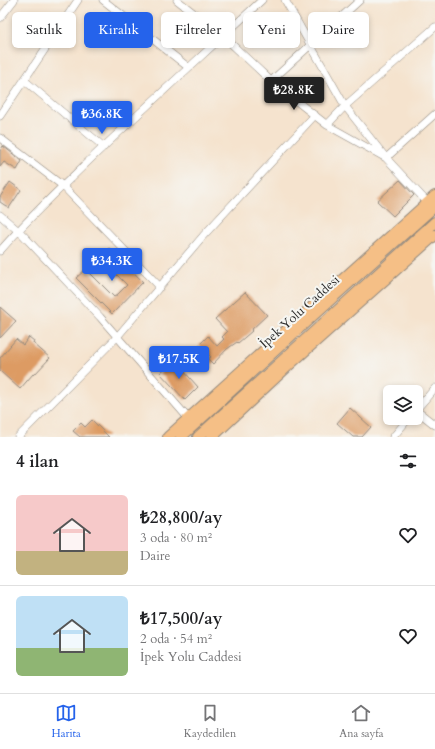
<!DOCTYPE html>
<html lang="tr">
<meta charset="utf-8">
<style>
body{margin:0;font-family:Cardo,serif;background:#f2f2f2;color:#202124;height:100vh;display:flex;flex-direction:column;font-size:15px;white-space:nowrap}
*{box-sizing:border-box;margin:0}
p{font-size:13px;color:#757577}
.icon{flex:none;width:22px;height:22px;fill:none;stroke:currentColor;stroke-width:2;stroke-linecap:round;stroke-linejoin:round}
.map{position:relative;height:437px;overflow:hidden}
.sheet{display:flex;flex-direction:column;background:#fff;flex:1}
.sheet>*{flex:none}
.guide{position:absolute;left:12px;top:12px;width:411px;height:36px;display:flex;gap:8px}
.tools{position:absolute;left:383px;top:385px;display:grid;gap:8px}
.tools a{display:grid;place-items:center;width:40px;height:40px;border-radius:6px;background:#fff;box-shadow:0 2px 6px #0003;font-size:20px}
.price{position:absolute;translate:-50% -34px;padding:0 9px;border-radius:4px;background:#2563eb;color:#fff;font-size:13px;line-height:26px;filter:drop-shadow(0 1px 2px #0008)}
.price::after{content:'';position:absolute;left:50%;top:24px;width:12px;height:9px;margin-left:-6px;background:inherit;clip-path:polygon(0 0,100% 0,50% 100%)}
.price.on{background:#222;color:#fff}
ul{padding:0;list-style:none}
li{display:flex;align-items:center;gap:12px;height:100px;padding:0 16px}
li+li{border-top:1px solid #e0e0e0}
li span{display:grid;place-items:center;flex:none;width:112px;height:80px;border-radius:6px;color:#555}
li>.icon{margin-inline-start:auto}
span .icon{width:48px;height:48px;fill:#fffc;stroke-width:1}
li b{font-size:17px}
h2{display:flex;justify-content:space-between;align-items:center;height:48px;padding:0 16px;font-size:17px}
.tag{padding:0 14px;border-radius:6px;background:#fff;box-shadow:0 2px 6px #0003;font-size:14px;line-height:36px}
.tag.on{background:#2563eb;color:#fff}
.dock{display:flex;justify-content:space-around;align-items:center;height:56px;border-top:1px solid #e0e0e0;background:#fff;font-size:11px;color:#757577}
.dock a{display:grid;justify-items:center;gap:2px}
.dock .on{color:#2563eb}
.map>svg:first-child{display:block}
.building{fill:#dd9b63}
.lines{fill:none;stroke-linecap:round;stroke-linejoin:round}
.minor-casing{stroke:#90877c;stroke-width:8}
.highway-casing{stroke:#90877c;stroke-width:12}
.minor{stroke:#fff;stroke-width:7}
.highway{stroke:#f5bf86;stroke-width:10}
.labels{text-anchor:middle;stroke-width:4;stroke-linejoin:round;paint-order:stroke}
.street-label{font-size:13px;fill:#2b2b2b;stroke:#f6f6f2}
</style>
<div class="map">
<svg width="435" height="437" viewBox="0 0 435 437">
<rect width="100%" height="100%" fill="#f6f6f2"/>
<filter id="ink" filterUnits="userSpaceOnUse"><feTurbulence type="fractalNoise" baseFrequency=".025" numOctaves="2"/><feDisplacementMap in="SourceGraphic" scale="8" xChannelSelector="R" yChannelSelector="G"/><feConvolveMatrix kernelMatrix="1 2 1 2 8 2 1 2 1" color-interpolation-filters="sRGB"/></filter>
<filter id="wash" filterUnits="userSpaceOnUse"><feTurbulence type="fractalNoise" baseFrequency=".012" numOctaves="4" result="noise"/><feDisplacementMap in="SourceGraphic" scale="16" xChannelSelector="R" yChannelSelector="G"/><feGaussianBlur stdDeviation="0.9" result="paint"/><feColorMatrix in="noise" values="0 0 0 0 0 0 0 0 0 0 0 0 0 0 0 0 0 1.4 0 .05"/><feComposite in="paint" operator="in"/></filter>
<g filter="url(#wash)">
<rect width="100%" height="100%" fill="#f5e3ce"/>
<g id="blocks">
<path class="building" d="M 3,146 L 22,161 L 17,170 L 4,162 L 0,167 L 0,151 Z
M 400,180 L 414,195 L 393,216 L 377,201 Z
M 10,182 L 21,190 L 9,208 L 0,202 L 0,197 Z
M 110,248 L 143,282 L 112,314 L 76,278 L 86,269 L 114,297 L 118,294 L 127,285 L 100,258 Z
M 245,292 L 267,315 L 251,330 L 252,331 L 238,343 L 237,342 L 227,349 L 213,364 L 208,359 L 211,357 L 199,345 L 208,336 L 217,346 L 224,339 L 222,337 L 227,332 L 215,319 Z
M 0,307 L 16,321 L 0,338 Z
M 29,337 L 34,341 L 33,343 L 50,358 L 34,375 L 33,374 L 20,389 L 0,371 L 0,358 L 16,339 L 23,345 Z
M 174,360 L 198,387 L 185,400 L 160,373 Z
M 350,408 L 371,427 L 362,437 L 353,437 L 337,423 Z
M 92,420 L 109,437 L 80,437 L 73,431 L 81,423 L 85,427 Z"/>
</g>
</g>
<g filter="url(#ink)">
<use href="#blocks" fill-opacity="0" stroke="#90877c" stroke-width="1"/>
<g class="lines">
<defs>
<path id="minor" d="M 103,0 L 188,67
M 177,0 L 223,36 L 271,81 L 327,125 L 386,158 L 428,203
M 285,0 L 345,106 L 386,158 L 435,114
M 0,18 L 14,0
M 24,80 L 104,147
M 271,81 L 360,0
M 0,116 L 78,0
M 327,125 L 345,106 L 435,27
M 0,138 L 63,186 L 160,287
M 0,215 L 23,235 L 100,317 L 188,418
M 0,251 C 30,216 64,185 98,152 C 152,101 207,51 262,0
M 435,388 L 416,410 L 435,425
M 18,437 L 117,337 L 203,236 L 315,115
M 393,437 L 409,418"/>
<path id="highway" d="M 168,437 L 435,196
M 181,437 L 320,309 L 435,206
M 198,437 L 435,222
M 212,437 L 288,366 L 435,235"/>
</defs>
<use href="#minor" class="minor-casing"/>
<use href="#highway" class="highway-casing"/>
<use href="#minor" class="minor"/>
<use href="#highway" class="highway"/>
</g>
</g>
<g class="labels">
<g class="street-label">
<text transform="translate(299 311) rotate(-42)" y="5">İpek Yolu Caddesi</text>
</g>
</g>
</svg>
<div class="tools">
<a><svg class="icon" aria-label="layers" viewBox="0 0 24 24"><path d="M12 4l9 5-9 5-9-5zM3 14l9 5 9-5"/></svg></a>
</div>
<b class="price on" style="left:294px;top:111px">₺28.8K</b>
<b class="price" style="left:102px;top:135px">₺36.8K</b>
<b class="price" style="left:112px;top:282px">₺34.3K</b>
<b class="price" style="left:179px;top:380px">₺17.5K</b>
<div class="guide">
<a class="tag">Satılık</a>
<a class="tag on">Kiralık</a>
<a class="tag">Filtreler</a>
<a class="tag">Yeni</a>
<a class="tag">Daire</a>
</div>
</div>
<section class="sheet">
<h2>4 ilan<svg class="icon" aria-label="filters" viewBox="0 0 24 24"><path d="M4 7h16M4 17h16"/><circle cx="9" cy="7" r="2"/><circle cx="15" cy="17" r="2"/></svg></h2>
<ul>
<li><span style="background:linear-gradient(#f6c9c9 70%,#c2b280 0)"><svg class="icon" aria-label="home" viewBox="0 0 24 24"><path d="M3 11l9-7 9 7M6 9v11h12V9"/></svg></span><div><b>₺28,800/ay</b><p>3 oda · 80 m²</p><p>Daire</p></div><svg class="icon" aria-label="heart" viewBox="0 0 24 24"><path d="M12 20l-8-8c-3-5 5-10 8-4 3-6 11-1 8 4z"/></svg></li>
<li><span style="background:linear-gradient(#bfe0f5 65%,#8fb573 0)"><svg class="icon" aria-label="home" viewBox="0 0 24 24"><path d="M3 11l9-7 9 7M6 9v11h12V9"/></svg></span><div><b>₺17,500/ay</b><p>2 oda · 54 m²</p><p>İpek Yolu Caddesi</p></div><svg class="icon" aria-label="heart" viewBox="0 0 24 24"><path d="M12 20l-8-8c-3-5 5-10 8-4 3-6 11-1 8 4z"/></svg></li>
</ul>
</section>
<nav class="dock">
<a class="on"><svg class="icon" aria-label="map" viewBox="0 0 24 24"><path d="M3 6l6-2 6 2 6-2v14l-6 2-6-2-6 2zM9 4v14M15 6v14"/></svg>Harita</a>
<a><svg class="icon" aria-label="saved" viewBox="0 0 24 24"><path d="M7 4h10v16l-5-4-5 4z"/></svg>Kaydedilen</a>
<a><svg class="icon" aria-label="home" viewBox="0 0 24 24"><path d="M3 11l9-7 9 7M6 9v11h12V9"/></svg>Ana sayfa</a>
</nav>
